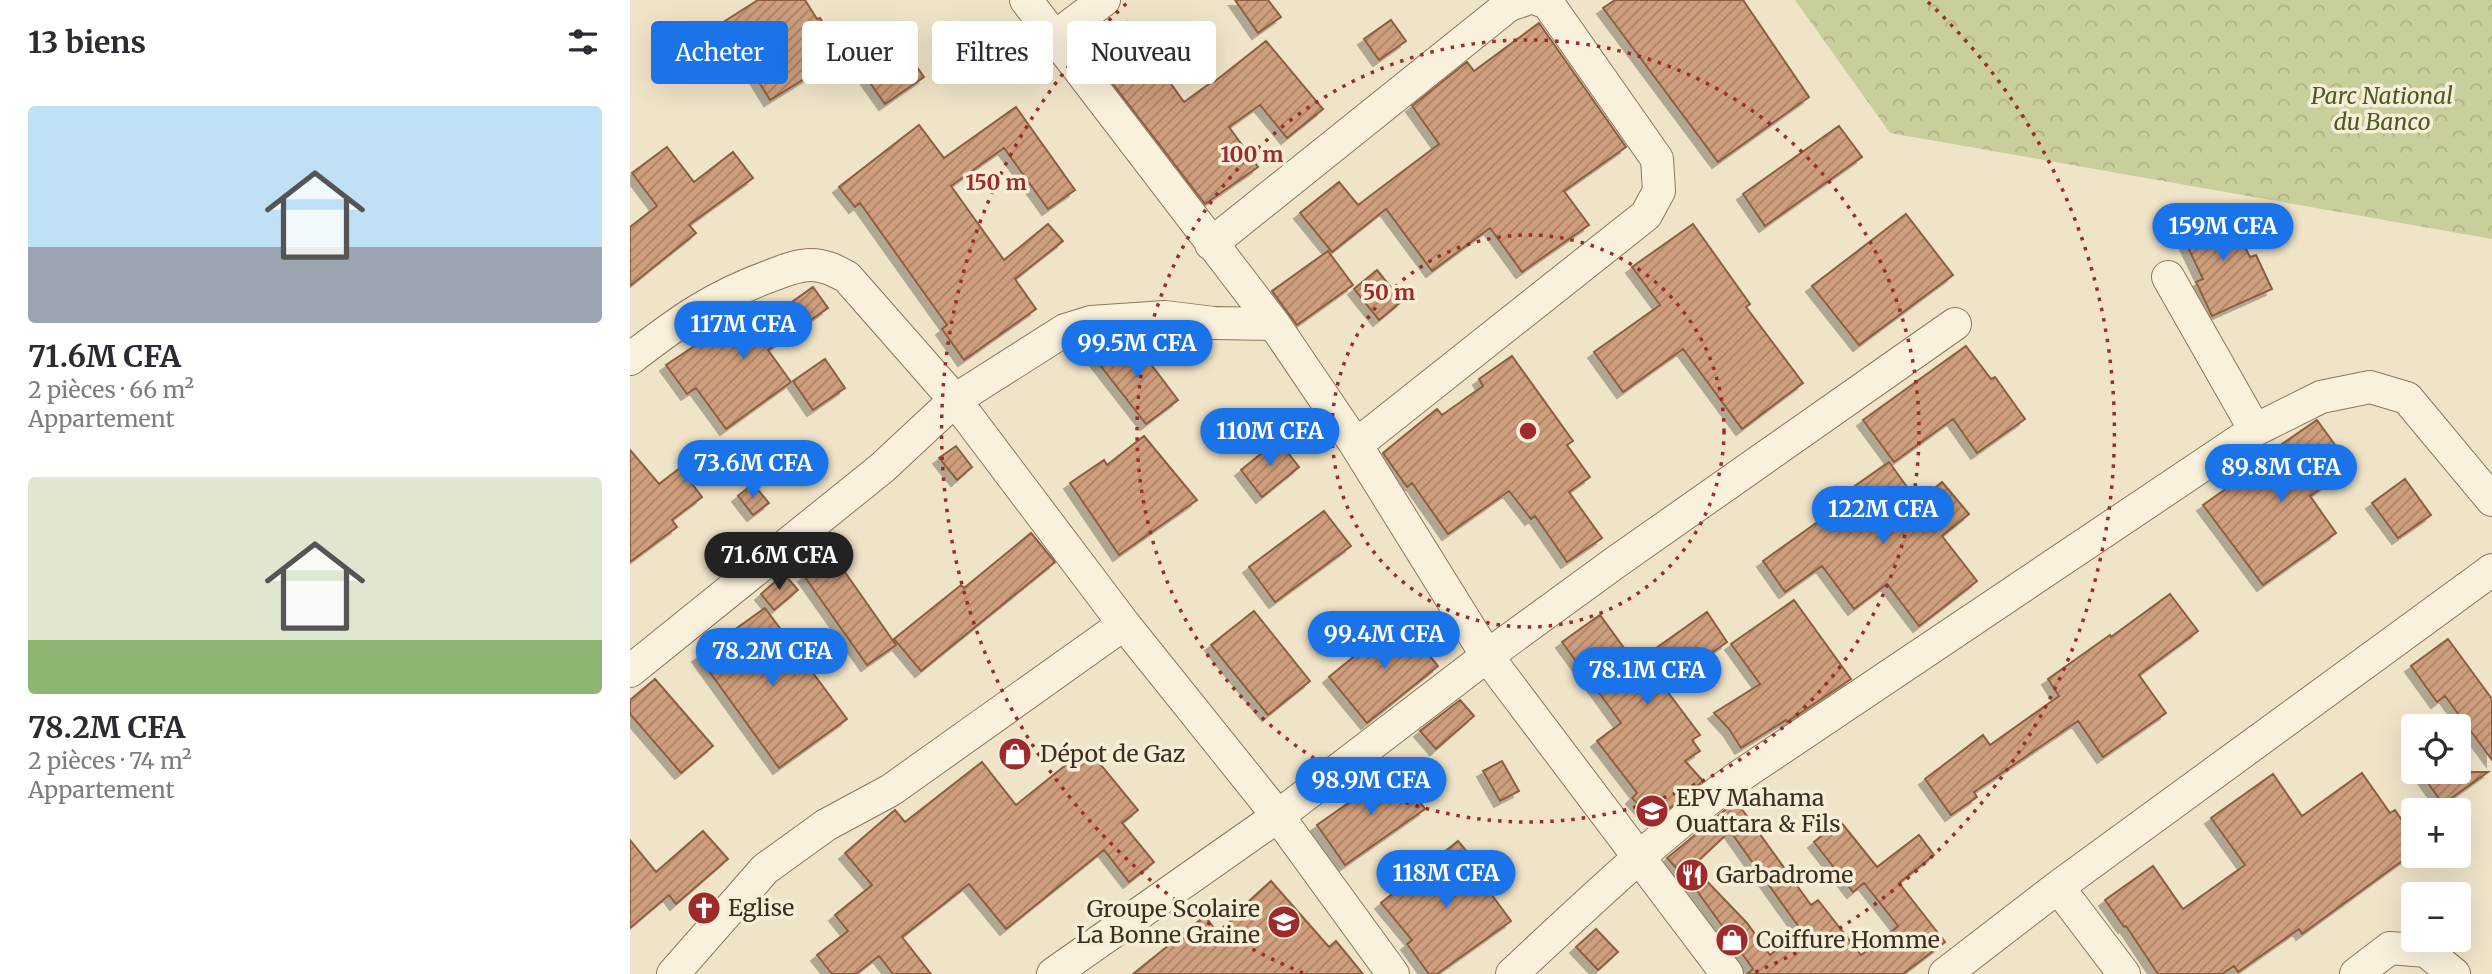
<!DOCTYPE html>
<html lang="fr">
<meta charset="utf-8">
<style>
body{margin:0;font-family:Merriweather,serif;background:#f7f7f7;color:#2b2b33;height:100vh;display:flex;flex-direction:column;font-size:26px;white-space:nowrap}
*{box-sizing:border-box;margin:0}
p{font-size:23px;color:#7c7c81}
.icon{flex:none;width:38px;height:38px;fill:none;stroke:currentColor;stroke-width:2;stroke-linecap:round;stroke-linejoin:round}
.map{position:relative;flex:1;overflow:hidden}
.drawer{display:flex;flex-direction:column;background:#fff;width:630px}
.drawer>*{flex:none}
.top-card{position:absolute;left:21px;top:21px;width:665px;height:63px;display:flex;gap:14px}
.fabs{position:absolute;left:1771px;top:714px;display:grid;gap:14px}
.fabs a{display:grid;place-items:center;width:70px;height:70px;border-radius:7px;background:#fff;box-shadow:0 7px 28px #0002;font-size:35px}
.price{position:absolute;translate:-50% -60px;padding:0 16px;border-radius:24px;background:#1a73e8;color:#fff;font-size:23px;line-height:46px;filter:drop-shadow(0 2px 4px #0008)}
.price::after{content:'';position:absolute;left:50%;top:42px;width:21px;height:16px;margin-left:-10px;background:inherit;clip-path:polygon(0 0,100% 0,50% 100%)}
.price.current{background:#222;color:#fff}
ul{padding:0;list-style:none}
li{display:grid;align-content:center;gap:14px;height:371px;padding:0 28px}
li span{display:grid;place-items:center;height:217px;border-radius:7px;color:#555}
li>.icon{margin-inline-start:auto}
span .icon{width:126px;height:126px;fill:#fffc;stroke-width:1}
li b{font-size:30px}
h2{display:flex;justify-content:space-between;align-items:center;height:84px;padding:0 28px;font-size:30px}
.tag{padding:0 24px;border-radius:7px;background:#fff;box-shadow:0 7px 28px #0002;font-size:24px;line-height:63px}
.tag.current{background:#1a73e8;color:#fff}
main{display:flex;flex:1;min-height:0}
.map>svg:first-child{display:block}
.park{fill:url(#park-crowns)}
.building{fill:url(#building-hatch);stroke:#8d5f41;stroke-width:2;filter:url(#shadow)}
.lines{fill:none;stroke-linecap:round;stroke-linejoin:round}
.minor-casing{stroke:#8d765c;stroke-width:34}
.minor{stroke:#faf1dc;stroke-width:32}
.ring{fill:none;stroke:#9e2a2b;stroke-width:3.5;stroke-dasharray:3.5 7}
.labels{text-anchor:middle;stroke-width:7;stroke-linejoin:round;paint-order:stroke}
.park-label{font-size:23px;font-style:italic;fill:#4d5a26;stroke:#f7eed8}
.poi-label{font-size:23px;fill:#3d2e20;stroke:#f7eed8;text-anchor:start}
.centre{fill:#9e2a2b;stroke:#f7eed8;stroke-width:3.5}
.ring-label{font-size:21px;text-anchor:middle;font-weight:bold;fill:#9e2a2b;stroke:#f7eed8;stroke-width:7;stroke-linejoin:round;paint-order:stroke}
</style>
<main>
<section class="drawer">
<h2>13 biens<svg class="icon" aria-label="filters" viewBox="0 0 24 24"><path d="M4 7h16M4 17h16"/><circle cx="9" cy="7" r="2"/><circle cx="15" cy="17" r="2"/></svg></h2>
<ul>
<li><span style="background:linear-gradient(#bfe0f5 65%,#9aa5b1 0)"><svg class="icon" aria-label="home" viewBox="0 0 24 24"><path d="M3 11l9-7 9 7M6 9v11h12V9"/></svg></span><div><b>71.6M CFA</b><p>2 pièces · 66 m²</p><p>Appartement</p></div></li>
<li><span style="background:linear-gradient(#dfe7d0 75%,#8fb573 0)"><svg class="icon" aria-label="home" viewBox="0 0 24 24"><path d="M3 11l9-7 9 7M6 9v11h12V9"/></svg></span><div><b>78.2M CFA</b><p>2 pièces · 74 m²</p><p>Appartement</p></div></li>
</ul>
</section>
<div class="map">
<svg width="1862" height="974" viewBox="0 0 1862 974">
<defs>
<pattern id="park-crowns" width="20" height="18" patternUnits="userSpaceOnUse" patternTransform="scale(1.75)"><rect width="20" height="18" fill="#c9cf9b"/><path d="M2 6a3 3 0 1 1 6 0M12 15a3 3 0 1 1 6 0" fill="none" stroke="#aeb285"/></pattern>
<pattern id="building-hatch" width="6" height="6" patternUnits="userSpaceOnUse" patternTransform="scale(1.75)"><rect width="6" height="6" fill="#cf9f7d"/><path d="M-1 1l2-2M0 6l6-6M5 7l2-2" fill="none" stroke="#a98266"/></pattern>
<filter id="shadow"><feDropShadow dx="-6" dy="6" stdDeviation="0" flood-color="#0004"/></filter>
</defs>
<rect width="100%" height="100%" fill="#f0e4c8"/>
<path class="park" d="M 1165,0 L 1862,0 L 1862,239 L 1260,133 Z"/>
<path class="building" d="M 128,0 L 175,0 L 187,19 L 190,18 L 213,55 L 140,100 L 111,53 L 106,56 L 87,26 Z
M 605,0 L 638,0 L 651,17 L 628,33 Z
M 985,0 L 1113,0 L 1179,97 L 1088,162 L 973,8 Z
M 761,20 L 776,41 L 749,60 L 734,39 Z
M 497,22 L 554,102 L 583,81 L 584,82 L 636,41 L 693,109 L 657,138 L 630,105 L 599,127 L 628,167 L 575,204 L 457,50 Z
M 909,23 L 996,147 L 934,191 L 959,225 L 892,272 L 860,228 L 802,271 L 756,209 L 702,252 L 670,213 L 709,182 L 728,205 L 809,144 L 782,106 L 837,62 L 844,71 Z
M 256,24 L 294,77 L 255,104 L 218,52 Z
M 386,107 L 445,190 L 418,209 L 374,148 L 321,186 L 374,260 L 418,224 L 433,241 L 385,279 L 406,309 L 334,360 L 312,329 L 317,325 L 230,203 L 225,207 L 209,187 L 289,125 L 314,158 Z
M 1209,126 L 1232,157 L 1135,226 L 1113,194 Z
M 37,147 L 64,182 L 103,152 L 123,178 L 59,225 L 66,233 L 0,286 L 0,227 L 27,206 L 2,173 Z
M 1595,207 L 1620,257 L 1626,255 L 1642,289 L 1582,316 L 1566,282 L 1573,279 L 1549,229 Z
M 1276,214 L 1323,275 L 1229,345 L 1182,286 Z
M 1063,224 L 1120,304 L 1116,307 L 1173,383 L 1112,429 L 1053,349 L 993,392 L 964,352 L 1030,305 L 1002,267 Z
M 698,251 L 723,285 L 667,325 L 642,291 Z
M 747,270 L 772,301 L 749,320 L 724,289 Z
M 183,287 L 198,308 L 138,350 L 161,382 L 96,429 L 66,388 L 57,394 L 36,365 L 111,315 L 121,331 Z
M 495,338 L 501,338 L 548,400 L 516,424 L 466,360 Z
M 1336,346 L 1361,379 L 1365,377 L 1395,419 L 1347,453 L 1323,419 L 1264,462 L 1233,420 Z
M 882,356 L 943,441 L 937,445 L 960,477 L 939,492 L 972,538 L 937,562 L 905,516 L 901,519 L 879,491 L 818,534 L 782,483 L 777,487 L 753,453 L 807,409 L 812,415 L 853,386 L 849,379 Z
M 195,359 L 215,388 L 183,410 L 163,381 Z
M 1687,420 L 1721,467 L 1680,496 L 1706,533 L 1633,585 L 1573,505 L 1651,450 L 1649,446 Z
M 514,436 L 567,500 L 489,555 L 440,483 L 474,460 L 477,465 Z
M 648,440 L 669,467 L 632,497 L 611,470 Z
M 326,446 L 342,467 L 327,480 L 309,458 Z
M 0,450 L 29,484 L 50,468 L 72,497 L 42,520 L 47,527 L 0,562 Z
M 1259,462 L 1288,502 L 1312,482 L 1339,514 L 1312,536 L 1347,581 L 1289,626 L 1257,584 L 1224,609 L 1192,566 L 1155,592 L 1133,561 L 1200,513 L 1195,507 Z
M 1775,479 L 1801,515 L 1768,538 L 1742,503 Z
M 123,484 L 139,503 L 123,515 L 108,496 Z
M 694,511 L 721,546 L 645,602 L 619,567 Z
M 401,533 L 425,562 L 291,671 L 264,639 L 331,585 L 334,588 Z
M 203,555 L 266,645 L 237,665 L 174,576 Z
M 154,574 L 168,590 L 144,610 L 131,594 Z
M 1540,594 L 1568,631 L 1509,675 L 1536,713 L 1473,757 L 1448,721 L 1344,792 L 1347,797 L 1321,815 L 1295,779 L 1353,735 L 1360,745 L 1429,696 L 1418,679 L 1480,635 L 1481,637 Z
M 1164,600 L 1221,679 L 1157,722 L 1156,720 L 1111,748 L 1099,729 L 1084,713 L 1130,684 L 1101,644 Z
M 135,608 L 217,719 L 149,768 L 68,656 Z
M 624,611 L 680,681 L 638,715 L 581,645 Z
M 1077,612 L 1097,642 L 1034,687 L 1070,735 L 1062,740 L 1070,751 L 1055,761 L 1073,781 L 1030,816 L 1027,813 L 1021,819 L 1002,798 L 1007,793 L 967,741 L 991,723 L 932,642 L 970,615 L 1005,663 Z
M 770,619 L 808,666 L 737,723 L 699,677 Z
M 1818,639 L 1862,699 L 1862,760 L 1815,696 L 1807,702 L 1781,666 Z
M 25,679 L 83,746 L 51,773 L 0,714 L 0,700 Z
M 830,700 L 844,716 L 806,749 L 790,731 Z
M 457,748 L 508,810 L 492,823 L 524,862 L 499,882 L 474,850 L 376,929 L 339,884 L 272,937 L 301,974 L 263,974 L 249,956 L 226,974 L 202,974 L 187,955 L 218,931 L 205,915 L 242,885 L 215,853 L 265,810 L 275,822 L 352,762 L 386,805 Z
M 872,761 L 889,791 L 870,801 L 853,771 Z
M 767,769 L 795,809 L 715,865 L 687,825 Z
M 1790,772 L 1858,772 L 1813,804 Z
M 1732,773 L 1760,813 L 1765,810 L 1781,834 L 1775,839 L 1783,853 L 1672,934 L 1669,929 L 1608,972 L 1604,966 L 1592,974 L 1528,974 L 1496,926 L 1494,927 L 1475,900 L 1523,866 L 1553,909 L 1615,865 L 1581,818 L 1643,774 L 1672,816 Z
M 1106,801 L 1181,905 L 1188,900 L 1231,955 L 1268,926 L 1234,883 L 1223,892 L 1184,842 L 1210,821 L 1247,867 L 1289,835 L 1304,855 L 1269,883 L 1315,942 L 1273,974 L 1117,974 L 1123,969 L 1062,884 L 1072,876 L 1117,923 L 1140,955 L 1171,930 L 1100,831 L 1053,875 L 1037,858 Z
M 73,831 L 98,859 L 46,904 L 39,895 L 0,928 L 0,840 L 26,872 Z
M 828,841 L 859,878 L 853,883 L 881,921 L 807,974 L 799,974 L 777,944 L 782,940 L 751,903 Z
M 641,881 L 699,947 L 706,941 L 733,974 L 503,974 L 575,916 L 587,932 L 620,905 L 618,902 Z
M 966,929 L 988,952 L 968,970 L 946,947 Z"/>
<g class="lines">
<defs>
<path id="minor" d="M 396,0 L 644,324 L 726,445 L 857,656 L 1097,974
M 425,37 L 474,0
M 581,244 L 879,5 L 894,0
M 1538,277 L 1625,430
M 0,359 C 48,322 82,297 140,276 C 153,271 167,265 181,265 C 195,265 206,271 217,277 L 325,400 L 494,624 L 648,816 L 763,974
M 726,445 L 1016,215 L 1029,191 L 1027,159 L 917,2 L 909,0
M 0,671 L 252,468 L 325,400 L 435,330 L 461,322 L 535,317 L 584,323 L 644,324
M 1428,887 L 1494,974
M 43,974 L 135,869 L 196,825 L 261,790 L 494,624
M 423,974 L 648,816 L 857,656 L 986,562 L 1325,324
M 882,974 C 954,907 1025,839 1104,780 L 1625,430 L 1691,397 L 1740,387 L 1777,398 L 1862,500
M 1315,974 L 1428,887 L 1862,570
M 1726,974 L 1760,948 L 1796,951 L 1824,974"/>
</defs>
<use href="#minor" class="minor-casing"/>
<use href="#minor" class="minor"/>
</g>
<g class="ring">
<circle cx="898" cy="431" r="196"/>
<circle cx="898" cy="431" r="391"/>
<path d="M673 973A587 587 0 0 1 498 2M1298 2A587 587 0 0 1 1123 973"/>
</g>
<defs>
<symbol id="shop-disc" viewBox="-11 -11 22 22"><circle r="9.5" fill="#9e2a2b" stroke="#f7eed8"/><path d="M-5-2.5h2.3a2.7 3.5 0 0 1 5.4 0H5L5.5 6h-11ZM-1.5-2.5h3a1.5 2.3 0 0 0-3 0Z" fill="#fff"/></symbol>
<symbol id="school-disc" viewBox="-11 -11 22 22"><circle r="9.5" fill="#9e2a2b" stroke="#f7eed8"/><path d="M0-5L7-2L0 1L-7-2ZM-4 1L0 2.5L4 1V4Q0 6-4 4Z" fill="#fff"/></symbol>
<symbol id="restaurant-disc" viewBox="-11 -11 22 22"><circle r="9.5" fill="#9e2a2b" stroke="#f7eed8"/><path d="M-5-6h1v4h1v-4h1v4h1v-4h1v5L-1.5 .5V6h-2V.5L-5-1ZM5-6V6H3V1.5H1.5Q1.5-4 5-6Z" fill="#fff"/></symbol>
<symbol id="church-disc" viewBox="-11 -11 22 22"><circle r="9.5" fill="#9e2a2b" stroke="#f7eed8"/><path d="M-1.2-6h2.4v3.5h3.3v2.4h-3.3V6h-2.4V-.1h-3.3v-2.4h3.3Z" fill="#fff"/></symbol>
</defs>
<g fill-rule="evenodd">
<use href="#shop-disc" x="366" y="735" width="38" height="38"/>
<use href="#school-disc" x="1003" y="792" width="38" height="38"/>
<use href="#restaurant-disc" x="1043" y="856" width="38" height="38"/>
<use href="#church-disc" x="55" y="889" width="38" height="38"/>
<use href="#school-disc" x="635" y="903" width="38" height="38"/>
<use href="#shop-disc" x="1083" y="921" width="38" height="38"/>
</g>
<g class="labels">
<g class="park-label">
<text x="1752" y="104">Parc National<tspan x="1752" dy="26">du Banco</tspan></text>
</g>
<g class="poi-label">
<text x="410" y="762">Dépot de Gaz</text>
<text x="1046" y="806">EPV Mahama<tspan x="1046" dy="26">Ouattara &amp; Fils</tspan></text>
<text x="1086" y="883">Garbadrome</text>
<text x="98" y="916">Eglise</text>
<text x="630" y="917" text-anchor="end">Groupe Scolaire<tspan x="630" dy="26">La Bonne Graine</tspan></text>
<text x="1126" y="948">Coiffure Homme</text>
</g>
</g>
<circle cx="898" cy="431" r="10" class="centre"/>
<g class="ring-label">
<text x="622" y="162">100 m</text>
<text x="366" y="190">150 m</text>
<text x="759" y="300">50 m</text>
</g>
</svg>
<div class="fabs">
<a><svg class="icon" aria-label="locate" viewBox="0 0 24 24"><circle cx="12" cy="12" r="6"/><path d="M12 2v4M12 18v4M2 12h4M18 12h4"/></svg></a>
<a>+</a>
<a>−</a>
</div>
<b class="price" style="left:1593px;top:263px">159M CFA</b>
<b class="price" style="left:113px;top:361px">117M CFA</b>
<b class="price" style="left:507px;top:380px">99.5M CFA</b>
<b class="price" style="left:640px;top:468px">110M CFA</b>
<b class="price" style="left:123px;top:500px">73.6M CFA</b>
<b class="price" style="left:1651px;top:504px">89.8M CFA</b>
<b class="price" style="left:1253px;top:546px">122M CFA</b>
<b class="price current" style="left:149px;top:592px">71.6M CFA</b>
<b class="price" style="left:754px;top:671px">99.4M CFA</b>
<b class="price" style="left:142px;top:688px">78.2M CFA</b>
<b class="price" style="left:1017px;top:707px">78.1M CFA</b>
<b class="price" style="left:741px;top:817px">98.9M CFA</b>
<b class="price" style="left:816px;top:910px">118M CFA</b>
<div class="top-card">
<a class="tag current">Acheter</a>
<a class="tag">Louer</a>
<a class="tag">Filtres</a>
<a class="tag">Nouveau</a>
</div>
</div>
</main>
